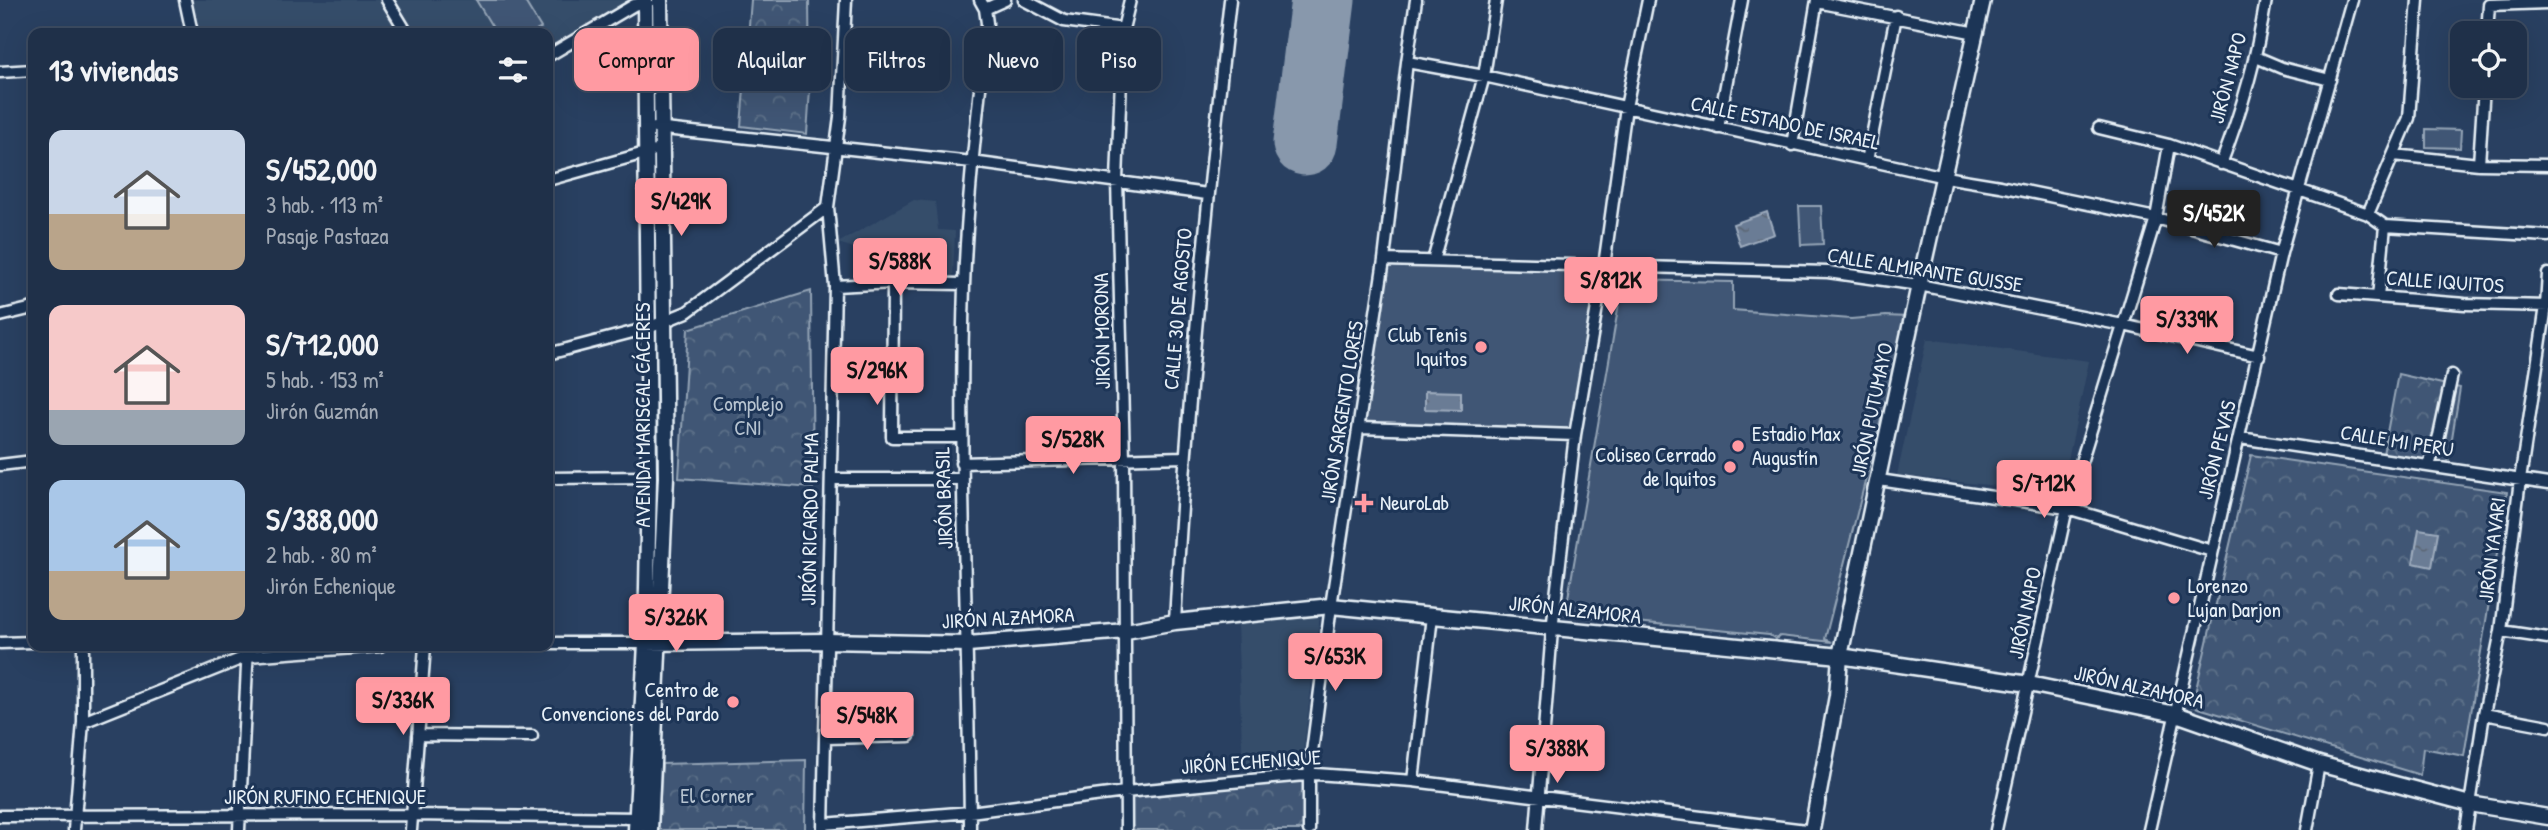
<!DOCTYPE html>
<html lang="es">
<meta charset="utf-8">
<style>
body{margin:0;font-family:"Patrick Hand",sans-serif;background:#273850;color:#f1f3f6;height:100vh;display:flex;flex-direction:column;font-size:26px;white-space:nowrap}
*{box-sizing:border-box;margin:0}
p{font-size:23px;color:#a1a9b4}
.icon{flex:none;width:38px;height:38px;fill:none;stroke:currentColor;stroke-width:2;stroke-linecap:round;stroke-linejoin:round}
.map{position:relative;flex:1;overflow:hidden}
.panel{position:absolute;left:28px;top:28px;width:525px;height:623px;display:flex;flex-direction:column;background:#1f3049;border-radius:14px;box-shadow:0 7px 28px #0002,0 0 0 2px #3c4b61}
.panel>*{flex:none}
.banner{position:absolute;left:574px;top:28px;width:665px;height:63px;display:flex;gap:14px}
.buttons{position:absolute;left:2450px;top:21px;display:grid;gap:14px}
.buttons a{display:grid;place-items:center;width:77px;height:77px;border-radius:14px;background:#1f3049;box-shadow:0 7px 28px #0002,0 0 0 2px #3c4b61;font-size:35px}
.price{position:absolute;translate:-50% -60px;padding:0 16px;border-radius:7px;background:#ff9aa2;color:#111;font-size:23px;line-height:46px;filter:drop-shadow(0 2px 4px #0008)}
.price::after{content:'';position:absolute;left:50%;top:42px;width:21px;height:16px;margin-left:-10px;background:inherit;clip-path:polygon(0 0,100% 0,50% 100%)}
.price.active{background:#222;color:#fff}
ul{padding:0;list-style:none}
li{display:flex;align-items:center;gap:21px;height:175px;padding:0 21px}
li span{display:grid;place-items:center;flex:none;width:196px;height:140px;border-radius:14px;color:#555}
li>.icon{margin-inline-start:auto}
span .icon{width:84px;height:84px;fill:#fffc;stroke-width:1}
li b{font-size:30px}
h2{display:flex;justify-content:space-between;align-items:center;height:84px;padding:0 21px;font-size:30px}
.tag{padding:0 24px;border-radius:14px;background:#1f3049;box-shadow:0 7px 28px #0002,0 0 0 2px #3c4b61;font-size:24px;line-height:63px}
.tag.active{background:#ff9aa2;color:#111}
.map>svg:first-child{display:block}
.built{fill:#364d6b}
.grass{fill:#415774;stroke:#94a4b6;stroke-width:2}
.forest{fill:url(#forest-crowns);stroke:#94a4b6;stroke-width:2}
.water{fill:url(#water-ripples);stroke:#9dabbd;stroke-width:2}
.lines{fill:none;stroke-linecap:round;stroke-linejoin:round}
.runway{stroke:#8898ac;stroke-width:65}
.street-casing{stroke:#e8f1f8;stroke-width:15}
.secondary-casing{stroke:#e8f1f8;stroke-width:19}
.street{stroke:#1d3557;stroke-width:10}
.secondary{stroke:#1d3557;stroke-width:14}
.poi-dot{fill:#ff9aa2;stroke:#1d3557;stroke-width:2.5}
.labels{text-anchor:middle;stroke-width:6;stroke-linejoin:round;paint-order:stroke}
.street-label{font-size:21px;fill:#e8f1f8;stroke:#1d3557}
.poi-label{font-size:21px;fill:#e8f1f8;stroke:#1d3557;text-anchor:end}
.park-label{font-size:21px;fill:#b6c3d0;stroke:#1d3557}
</style>
<div class="map">
<svg width="2548" height="830" viewBox="0 0 2548 830">
<defs>
<pattern id="forest-crowns" width="20" height="18" patternUnits="userSpaceOnUse" patternTransform="scale(1.75)"><rect width="20" height="18" fill="#415774"/><path d="M2 6a3 3 0 1 1 6 0M12 15a3 3 0 1 1 6 0" fill="none" stroke="#5c7089"/></pattern>
<pattern id="water-ripples" width="26" height="14" patternUnits="userSpaceOnUse" patternTransform="scale(1.75)"><rect width="26" height="14" fill="#6b7c95"/><path d="M2 4q2-2 4 0t4 0M15 11q2-2 4 0t4 0" fill="none" stroke="#5a6573"/></pattern>
</defs>
<rect width="100%" height="100%" fill="#294061"/>
<filter id="ink" filterUnits="userSpaceOnUse"><feTurbulence type="fractalNoise" baseFrequency=".0143" numOctaves="2"/><feDisplacementMap in="SourceGraphic" scale="14" xChannelSelector="R" yChannelSelector="G"/><feConvolveMatrix kernelMatrix="1 2 1 2 8 2 1 2 1" color-interpolation-filters="sRGB"/></filter>
<g filter="url(#ink)">
<path class="built" d="M 185,0 L 640,0 L 640,6 L 548,64 L 548,33 L 192,33 Z
M 914,200 L 935,202 L 938,230 L 955,231 L 953,276 L 868,273 L 861,250 L 838,243 Z
M 1927,339 L 2089,361 L 2061,493 L 1897,475 Z
M 1320,614 L 1303,754 L 1293,764 L 1243,768 L 1237,624 Z"/>
<path class="grass" d="M 476,0 L 524,0 L 541,28 L 532,33 L 496,33 Z
M 2426,129 L 2461,130 L 2460,148 L 2426,147 Z
M 1799,206 L 1821,206 L 1823,244 L 1801,245 Z
M 1384,260 L 1604,266 L 1575,435 L 1360,428 Z
M 1623,280 L 1733,282 L 1733,310 L 1851,319 L 1886,316 L 1907,317 L 1825,639 L 1832,642 L 1780,636 L 1776,639 L 1769,635 L 1565,615 Z"/>
<path class="forest" d="M 751,0 L 809,0 L 810,89 L 807,134 L 741,126 Z
M 811,291 L 813,488 L 679,478 L 688,329 Z
M 2398,374 L 2460,388 L 2448,463 L 2383,454 Z
M 2251,455 L 2507,492 L 2464,756 L 2423,748 L 2420,775 L 2192,706 Z
M 806,760 L 805,830 L 658,830 L 662,764 Z
M 1309,775 L 1309,830 L 1126,830 L 1125,792 Z"/>
<path class="water" d="M 1767,212 L 1774,234 L 1740,246 L 1733,224 Z
M 1425,391 L 1461,392 L 1461,410 L 1425,409 Z
M 2419,529 L 2438,532 L 2432,567 L 2413,563 Z"/>
<g class="lines">
<path class="runway" d="M 1305,143 L 1323,0"/>
<defs>
<path id="street" d="M 185,0 L 192,33
M 387,0 L 407,33
M 1024,0 L 1064,21 L 1123,29
M 1817,2 L 1976,33
M 985,9 L 1005,0
M 2487,33 L 2489,5 L 2548,3
M 548,56 L 634,5 L 645,2
M 2256,57 L 2282,68 L 2330,80
M 1407,62 L 1484,76 L 1945,177 L 2000,186 L 2156,218 L 2281,253
M 0,72 L 33,70
M 655,128 L 972,162 L 1207,194
M 1718,128 L 1742,0
M 2099,128 L 2169,145 L 2368,214 L 2385,226 L 2548,236
M 1792,145 L 1817,0
M 2394,155 L 2479,164 L 2548,165
M 1867,161 L 1896,16
M 2221,164 C 2243,107 2256,60 2266,0
M 2479,164 L 2484,86
M 548,180 L 652,151
M 2368,214 L 2409,118 L 2418,0
M 1384,260 L 1828,272 L 1919,285 L 2123,325 L 2259,356
M 1433,261 L 1484,76 L 1496,0
M 893,283 L 892,437 L 961,437
M 835,286 L 893,283 L 964,284
M 2339,294 L 2465,304 L 2548,306
M 2378,297 L 2385,226
M 0,316 L 33,308
M 548,354 L 648,328 L 687,312 L 828,207
M 1360,428 L 1575,435
M 2240,438 L 2548,484
M 961,463 L 1184,457
M 0,465 L 33,461
M 2429,465 L 2439,436 L 2452,375
M 548,478 L 649,477
M 831,479 L 963,479
M 1879,480 L 2067,508 L 2212,551
M 1175,622 C 1186,414 1206,207 1230,0
M 2501,631 L 2548,638
M 0,643 L 33,642
M 548,643 L 646,643
M 2484,714 L 2548,726
M 83,722 L 248,656 L 380,646
M 418,735 L 532,736
M 825,738 L 909,736
M 1413,781 L 1432,616
M 0,816 L 412,815 L 640,818
M 824,824 L 970,812 L 1125,792 L 1316,774 L 1413,781 L 1806,830
M 823,828 L 835,286 L 828,207 L 840,117 L 846,0
M 74,830 L 83,722 L 83,646
M 239,830 L 248,646
M 411,830 L 425,646
M 970,830 C 969,649 958,467 964,286 C 967,198 978,110 987,23 L 985,9 L 980,0
M 1126,830 L 1124,459 L 1117,180 L 1123,29 L 1130,0
M 1309,830 L 1309,775 L 1331,606 L 1384,260 L 1407,62 L 1416,0
M 1536,830 L 1552,630 L 1575,435 L 1604,266 L 1626,107 L 1648,0
M 1996,830 L 2067,508 L 2156,218 L 2169,145
M 2149,830 L 2281,253 L 2352,0
M 2307,830 L 2319,764
M 2466,830 L 2484,714 L 2501,631 L 2520,480 L 2546,306 L 2548,274"/>
<path id="secondary" d="M 646,643 L 827,641 L 968,644 L 1126,631 L 1175,622 L 1331,606 L 1840,656 L 2029,684 L 2176,714 L 2319,764 L 2470,804 L 2548,817
M 636,830 L 646,643 L 649,477 L 645,0
M 650,830 L 666,477 L 660,0
M 1812,830 L 1837,696 L 1840,656 L 1919,285 L 1983,0"/>
</defs>
<use href="#street" class="street-casing"/>
<use href="#secondary" class="secondary-casing"/>
<use href="#street" class="street"/>
<use href="#secondary" class="secondary"/>
</g>
</g>
<g class="poi-dot">
<circle cx="1481" cy="347" r="7"/>
<circle cx="1738" cy="446" r="7"/>
<circle cx="1730" cy="467" r="7"/>
<path d="M1360.5 492.5h7v7h7v7h-7v7h-7v-7h-7v-7h7z"/>
<circle cx="2174" cy="598" r="7"/>
<circle cx="733" cy="702" r="7"/>
</g>
<g class="labels">
<g class="street-label">
<text transform="translate(2228 78) rotate(-75)" y="7">JIRÓN NAPO</text>
<text transform="translate(1785 123) rotate(12)" y="7">CALLE ESTADO DE ISRAEL</text>
<text transform="translate(1925 270) rotate(9)" y="7">CALLE ALMIRANTE GUISSE</text>
<text transform="translate(2445 282) rotate(4)" y="7">CALLE IQUITOS</text>
<text transform="translate(1178 309) rotate(-85)" y="7">CALLE 30 DE AGOSTO</text>
<text transform="translate(1102 331) rotate(-91)" y="7">JIRÓN MORONA</text>
<text transform="translate(1872 410) rotate(-78)" y="7">JIRÓN PUTUMAYO</text>
<text transform="translate(1342 412) rotate(-81)" y="7">JIRÓN SARGENTO LORES</text>
<text transform="translate(643 415) rotate(-90)" y="7">AVENIDA MARISCAL CÁCERES</text>
<text transform="translate(2397 441) rotate(9)" y="7">CALLE MI PERU</text>
<text transform="translate(2217 450) rotate(-76)" y="7">JIRÓN PEVAS</text>
<text transform="translate(944 498) rotate(-92)" y="7">JIRÓN BRASIL</text>
<text transform="translate(810 519) rotate(-89)" y="7">JIRÓN RICARDO PALMA</text>
<text transform="translate(2492 550) rotate(-83)" y="7">JIRÓN YAVARI</text>
<text transform="translate(1575 610) rotate(6)" y="7">JIRÓN ALZAMORA</text>
<text transform="translate(2025 613) rotate(-78)" y="7">JIRÓN NAPO</text>
<text transform="translate(1008 618) rotate(-3)" y="7">JIRÓN ALZAMORA</text>
<text transform="translate(2139 687) rotate(13)" y="7">JIRÓN ALZAMORA</text>
<text transform="translate(1251 762) rotate(-4)" y="7">JIRÓN ECHENIQUE</text>
<text x="325" y="804">JIRÓN RUFINO ECHENIQUE</text>
</g>
<g class="poi-label">
<text x="1467" y="342">Club Tenis<tspan x="1467" dy="24">Iquitos</tspan></text>
<text x="1752" y="441" text-anchor="start">Estadio Max<tspan x="1752" dy="24">Augustín</tspan></text>
<text x="1716" y="462">Coliseo Cerrado<tspan x="1716" dy="24">de Iquitos</tspan></text>
<text x="1380" y="510" text-anchor="start">NeuroLab</text>
<text x="2188" y="593" text-anchor="start">Lorenzo<tspan x="2188" dy="24">Lujan Darjon</tspan></text>
<text x="719" y="697">Centro de<tspan x="719" dy="24">Convenciones del Pardo</tspan></text>
</g>
<g class="park-label">
<text x="748" y="411">Complejo<tspan x="748" dy="24">CNI</tspan></text>
<text x="717" y="803">El Corner</text>
</g>
</g>
</svg>
<div class="buttons">
<a><svg class="icon" aria-label="locate" viewBox="0 0 24 24"><circle cx="12" cy="12" r="6"/><path d="M12 2v4M12 18v4M2 12h4M18 12h4"/></svg></a>
</div>
<b class="price" style="left:681px;top:238px">S/429K</b>
<b class="price active" style="left:2214px;top:250px">S/452K</b>
<b class="price" style="left:900px;top:298px">S/588K</b>
<b class="price" style="left:1611px;top:317px">S/812K</b>
<b class="price" style="left:2187px;top:356px">S/339K</b>
<b class="price" style="left:877px;top:407px">S/296K</b>
<b class="price" style="left:1073px;top:476px">S/528K</b>
<b class="price" style="left:2044px;top:520px">S/712K</b>
<b class="price" style="left:676px;top:654px">S/326K</b>
<b class="price" style="left:1335px;top:693px">S/653K</b>
<b class="price" style="left:403px;top:737px">S/336K</b>
<b class="price" style="left:867px;top:752px">S/548K</b>
<b class="price" style="left:1557px;top:785px">S/388K</b>
<div class="banner">
<a class="tag active">Comprar</a>
<a class="tag">Alquilar</a>
<a class="tag">Filtros</a>
<a class="tag">Nuevo</a>
<a class="tag">Piso</a>
</div>
<section class="panel">
<h2>13 viviendas<svg class="icon" aria-label="filters" viewBox="0 0 24 24"><path d="M4 7h16M4 17h16"/><circle cx="9" cy="7" r="2"/><circle cx="15" cy="17" r="2"/></svg></h2>
<ul>
<li><span style="background:linear-gradient(#c9d6e8 60%,#b9a48a 0)"><svg class="icon" aria-label="home" viewBox="0 0 24 24"><path d="M3 11l9-7 9 7M6 9v11h12V9"/></svg></span><div><b>S/452,000</b><p>3 hab. · 113 m²</p><p>Pasaje Pastaza</p></div></li>
<li><span style="background:linear-gradient(#f6c9c9 75%,#9aa5b1 0)"><svg class="icon" aria-label="home" viewBox="0 0 24 24"><path d="M3 11l9-7 9 7M6 9v11h12V9"/></svg></span><div><b>S/712,000</b><p>5 hab. · 153 m²</p><p>Jirón Guzmán</p></div></li>
<li><span style="background:linear-gradient(#a9c7e8 65%,#b9a48a 0)"><svg class="icon" aria-label="home" viewBox="0 0 24 24"><path d="M3 11l9-7 9 7M6 9v11h12V9"/></svg></span><div><b>S/388,000</b><p>2 hab. · 80 m²</p><p>Jirón Echenique</p></div></li>
</ul>
</section>
</div>
